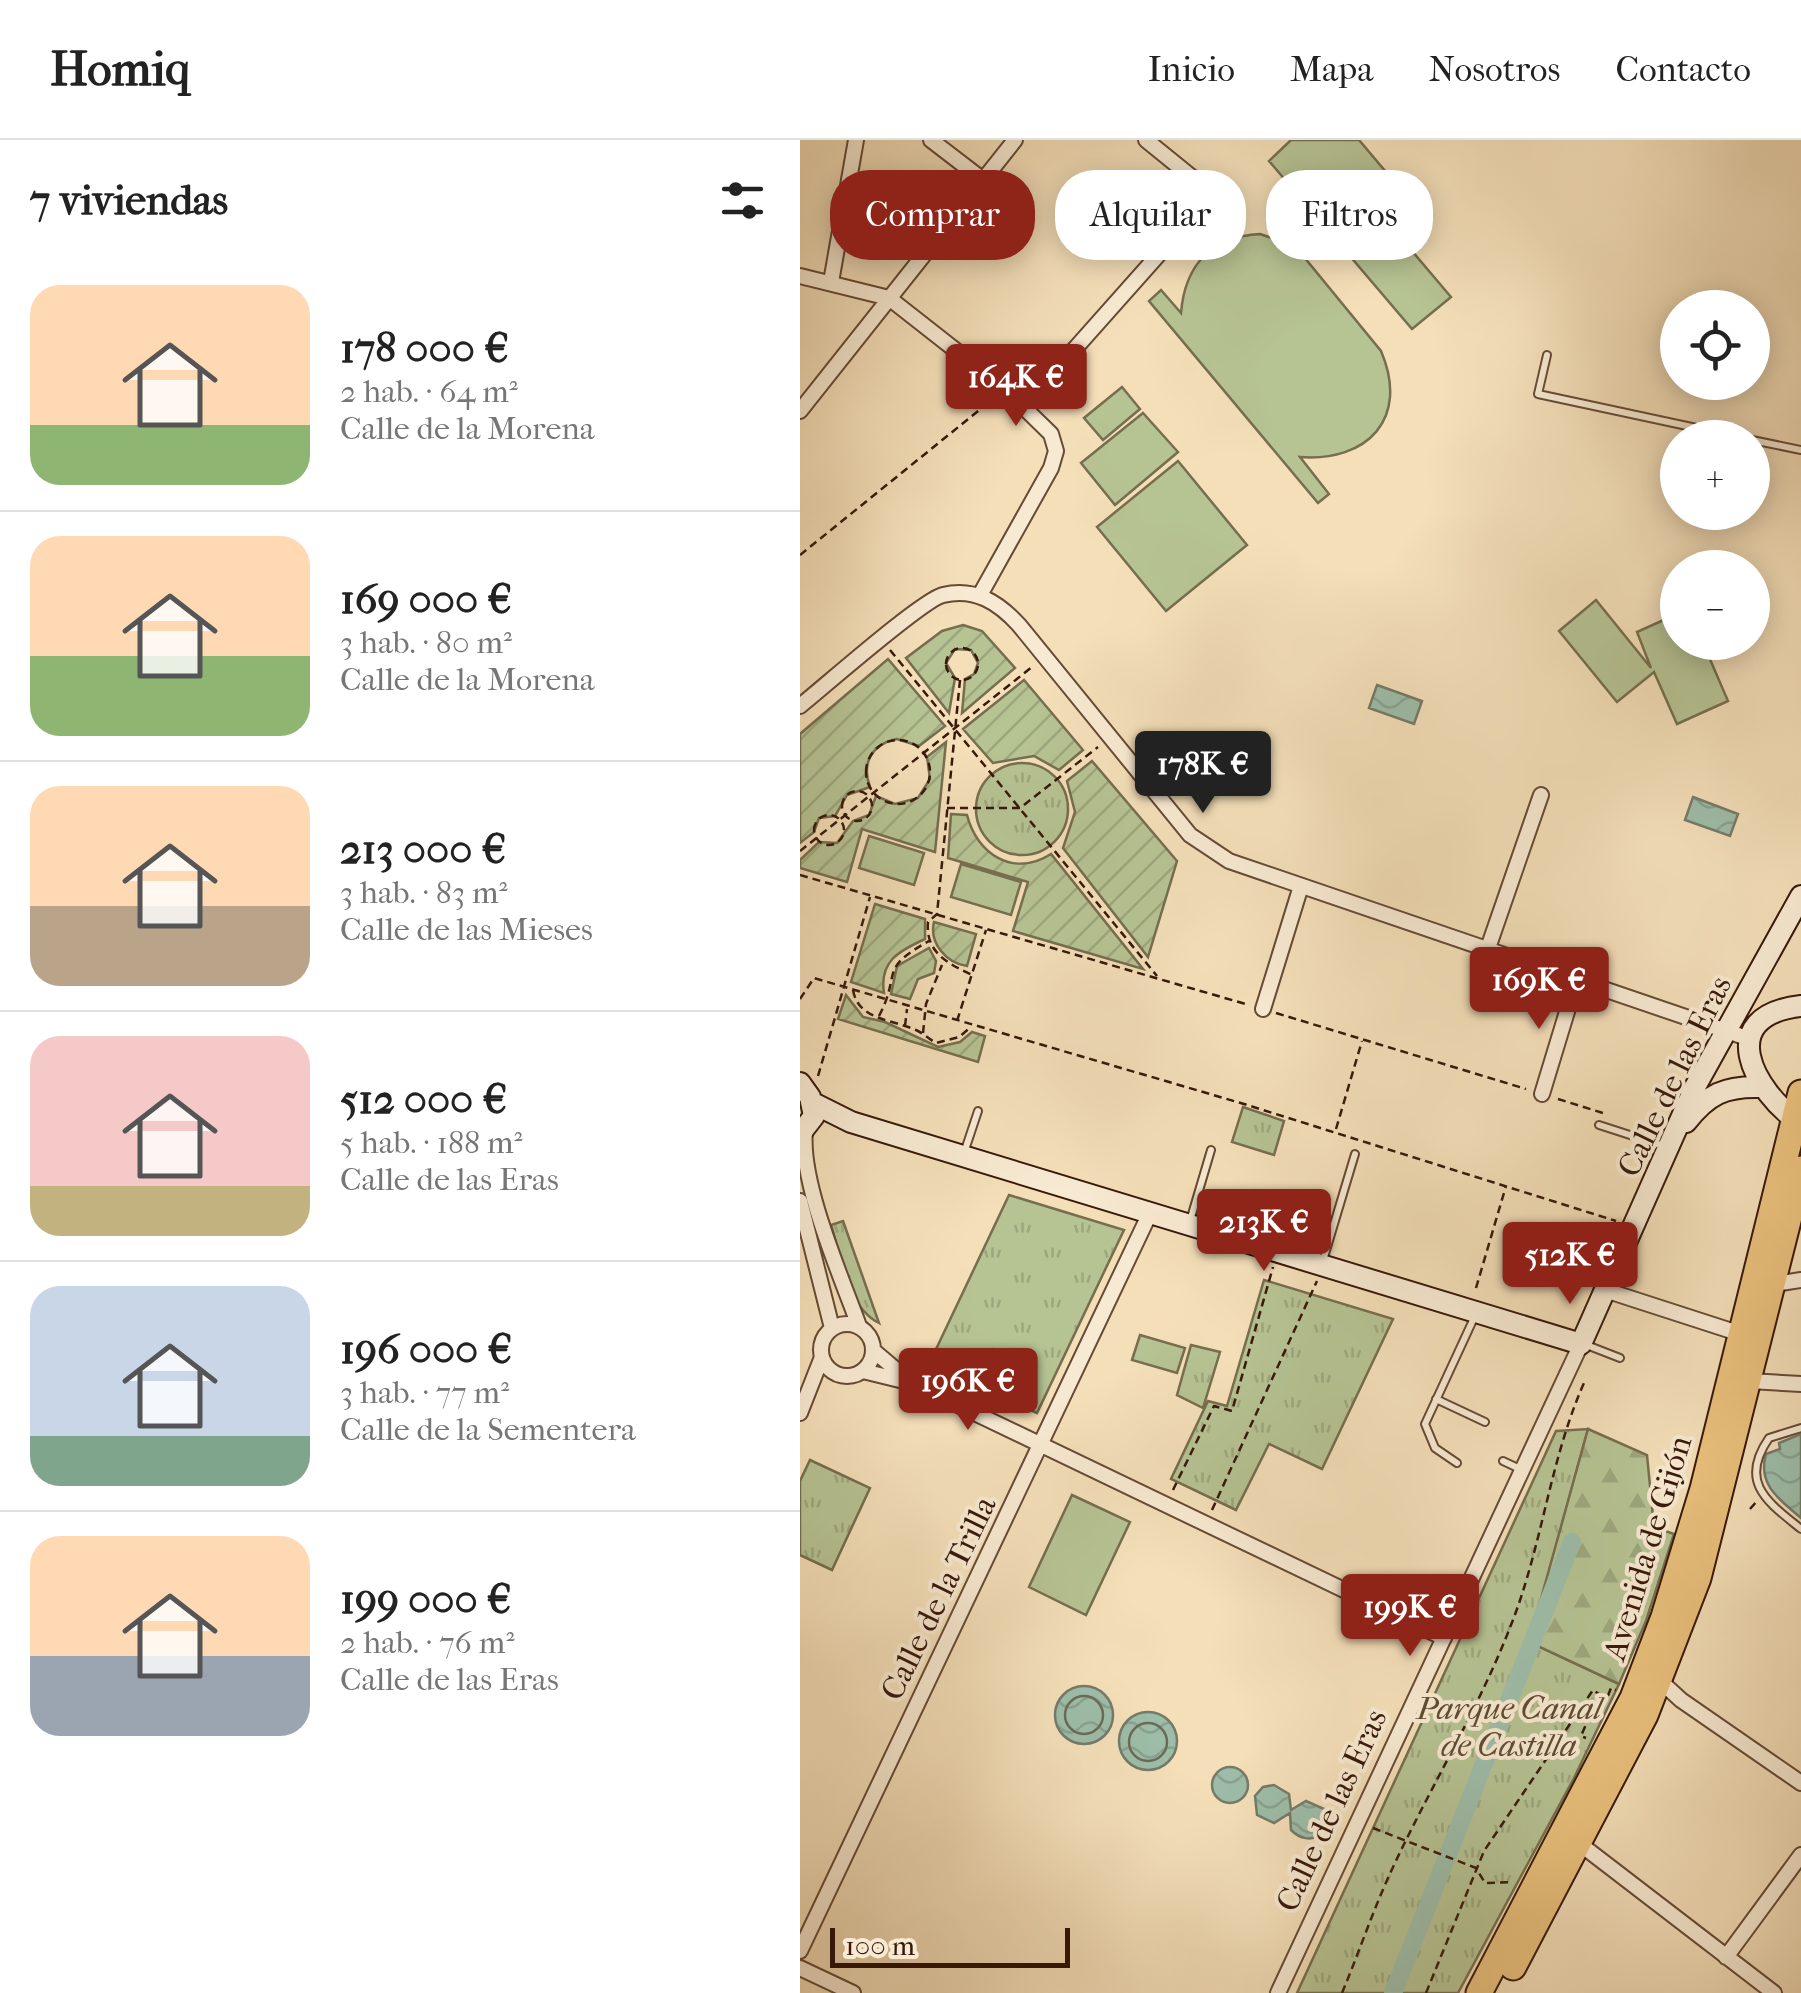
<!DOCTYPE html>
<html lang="es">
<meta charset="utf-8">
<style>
body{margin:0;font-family:"IM FELL French Canon",serif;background:#f6f6f6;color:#222;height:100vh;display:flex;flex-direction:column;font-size:38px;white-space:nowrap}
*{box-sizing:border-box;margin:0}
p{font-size:32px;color:#767676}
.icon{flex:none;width:55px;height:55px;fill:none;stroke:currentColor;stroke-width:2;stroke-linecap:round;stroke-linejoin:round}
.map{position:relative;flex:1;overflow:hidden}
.side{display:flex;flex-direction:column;background:#fff;width:800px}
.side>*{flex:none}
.top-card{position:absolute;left:30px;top:30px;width:820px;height:90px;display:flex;gap:20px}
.buttons{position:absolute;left:860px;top:150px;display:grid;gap:20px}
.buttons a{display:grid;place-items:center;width:110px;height:110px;border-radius:50%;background:#fff;box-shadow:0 5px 25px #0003;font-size:50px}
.scale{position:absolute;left:30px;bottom:25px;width:240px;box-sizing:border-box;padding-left:10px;border:5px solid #371809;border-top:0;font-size:28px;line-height:35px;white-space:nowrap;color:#371809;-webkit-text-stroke:8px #f8ead2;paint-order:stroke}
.price{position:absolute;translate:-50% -85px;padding:0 22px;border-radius:10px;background:#8f2418;color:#fff;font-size:32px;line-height:65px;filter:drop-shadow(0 2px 5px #0008)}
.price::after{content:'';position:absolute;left:50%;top:60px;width:30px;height:22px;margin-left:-15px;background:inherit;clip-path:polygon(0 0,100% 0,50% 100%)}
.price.active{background:#222;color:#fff}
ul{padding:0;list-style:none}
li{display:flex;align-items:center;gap:30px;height:250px;padding:0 30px}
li+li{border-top:2px solid #e0e0e0}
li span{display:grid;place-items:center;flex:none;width:280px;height:200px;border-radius:30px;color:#555}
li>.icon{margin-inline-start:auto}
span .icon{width:120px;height:120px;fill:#fffc;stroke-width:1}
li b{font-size:42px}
h2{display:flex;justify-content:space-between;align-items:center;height:120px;padding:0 30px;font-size:42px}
.tag{padding:0 35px;border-radius:40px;background:#fff;box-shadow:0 5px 25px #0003;font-size:35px;line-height:90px}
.tag.active{background:#8f2418;color:#fff}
header{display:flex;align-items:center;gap:60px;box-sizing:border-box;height:140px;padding:0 50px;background:#fff;border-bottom:2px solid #e0e0e0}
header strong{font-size:48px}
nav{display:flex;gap:55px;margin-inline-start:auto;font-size:35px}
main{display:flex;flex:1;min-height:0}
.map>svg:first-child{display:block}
.grass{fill:url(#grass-tufts);stroke:#766e4e;stroke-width:2.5}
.forest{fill:url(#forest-firs);stroke:#766e4e;stroke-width:2.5}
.garden{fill:url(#garden-furrows);stroke:#766e4e;stroke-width:2.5}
.pitch{fill:#b6c393;stroke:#766e4e;stroke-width:2.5}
.water{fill:url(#water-waves);stroke:#747b69;stroke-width:2.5}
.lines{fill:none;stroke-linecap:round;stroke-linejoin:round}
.shore{stroke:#6a6a59;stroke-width:2.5}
.canal{stroke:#9dbda9;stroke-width:18}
.lane-casing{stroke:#664a35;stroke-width:10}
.street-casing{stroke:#664a35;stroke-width:18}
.secondary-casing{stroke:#371809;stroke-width:24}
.highway-casing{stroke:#371809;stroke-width:29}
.path{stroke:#371809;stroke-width:2.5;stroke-dasharray:8 5;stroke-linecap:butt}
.lane{stroke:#f8ead2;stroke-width:6}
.street{stroke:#f8ead2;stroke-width:14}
.secondary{stroke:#f8ead2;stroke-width:20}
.highway{stroke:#eac07c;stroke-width:25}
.labels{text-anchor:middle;stroke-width:8;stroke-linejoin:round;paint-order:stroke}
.street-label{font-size:32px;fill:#371809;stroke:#f8ead2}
.park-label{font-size:32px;font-style:italic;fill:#5d4b32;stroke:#f8ead2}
</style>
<header>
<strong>Homiq</strong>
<nav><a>Inicio</a><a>Mapa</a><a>Nosotros</a><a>Contacto</a></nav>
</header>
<main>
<section class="side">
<h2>7 viviendas<svg class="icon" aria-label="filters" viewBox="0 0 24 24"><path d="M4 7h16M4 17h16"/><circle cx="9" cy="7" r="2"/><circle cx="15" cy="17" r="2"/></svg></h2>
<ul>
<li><span style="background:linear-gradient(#ffd9b3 70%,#8fb573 0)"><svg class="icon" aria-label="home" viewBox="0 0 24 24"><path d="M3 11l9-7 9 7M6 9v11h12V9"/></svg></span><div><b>178 000 €</b><p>2 hab. · 64 m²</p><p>Calle de la Morena</p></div></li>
<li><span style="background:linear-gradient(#ffd9b3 60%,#8fb573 0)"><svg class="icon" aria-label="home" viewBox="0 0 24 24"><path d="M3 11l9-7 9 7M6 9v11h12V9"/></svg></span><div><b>169 000 €</b><p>3 hab. · 80 m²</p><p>Calle de la Morena</p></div></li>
<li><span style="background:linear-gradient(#ffd9b3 60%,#b9a48a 0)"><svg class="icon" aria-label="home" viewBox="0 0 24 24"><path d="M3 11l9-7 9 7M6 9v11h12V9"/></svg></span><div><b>213 000 €</b><p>3 hab. · 83 m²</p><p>Calle de las Mieses</p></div></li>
<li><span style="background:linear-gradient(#f6c9c9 75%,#c2b280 0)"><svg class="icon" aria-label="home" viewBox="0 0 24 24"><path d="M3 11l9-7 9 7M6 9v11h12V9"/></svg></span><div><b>512 000 €</b><p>5 hab. · 188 m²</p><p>Calle de las Eras</p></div></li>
<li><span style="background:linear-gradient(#c9d6e8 75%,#7fa58c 0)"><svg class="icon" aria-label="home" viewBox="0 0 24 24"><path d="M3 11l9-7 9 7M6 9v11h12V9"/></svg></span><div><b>196 000 €</b><p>3 hab. · 77 m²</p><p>Calle de la Sementera</p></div></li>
<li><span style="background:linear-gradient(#ffd9b3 60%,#9aa5b1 0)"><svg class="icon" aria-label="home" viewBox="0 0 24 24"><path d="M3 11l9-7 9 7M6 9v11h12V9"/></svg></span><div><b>199 000 €</b><p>2 hab. · 76 m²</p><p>Calle de las Eras</p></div></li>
</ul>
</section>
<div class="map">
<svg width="1001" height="1853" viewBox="0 0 1001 1853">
<defs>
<pattern id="grass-tufts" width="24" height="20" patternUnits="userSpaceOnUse" patternTransform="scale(2.5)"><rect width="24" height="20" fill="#b6c393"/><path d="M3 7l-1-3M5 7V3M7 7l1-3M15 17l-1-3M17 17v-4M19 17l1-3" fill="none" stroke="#9da77d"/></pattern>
<pattern id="forest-firs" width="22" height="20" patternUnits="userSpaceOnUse" patternTransform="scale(2.5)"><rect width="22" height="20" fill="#b6c393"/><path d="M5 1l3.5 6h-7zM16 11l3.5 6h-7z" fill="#9da77d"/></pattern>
<pattern id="garden-furrows" width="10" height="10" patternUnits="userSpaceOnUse" patternTransform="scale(2.5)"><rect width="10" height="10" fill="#b6c393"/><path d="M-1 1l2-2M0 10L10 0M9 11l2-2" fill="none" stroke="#9da77d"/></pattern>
<pattern id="water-waves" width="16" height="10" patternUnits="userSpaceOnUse" patternTransform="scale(2.5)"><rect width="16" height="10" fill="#9dbda9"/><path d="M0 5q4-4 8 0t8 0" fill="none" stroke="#88a290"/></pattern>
</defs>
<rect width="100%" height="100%" fill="#f4dfb9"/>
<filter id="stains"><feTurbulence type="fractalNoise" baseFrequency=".002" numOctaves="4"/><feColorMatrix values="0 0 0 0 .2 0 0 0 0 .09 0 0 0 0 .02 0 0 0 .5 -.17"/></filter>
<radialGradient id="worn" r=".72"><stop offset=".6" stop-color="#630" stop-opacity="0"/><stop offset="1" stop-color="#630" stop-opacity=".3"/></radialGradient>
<path class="grass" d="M176 669a46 46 0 1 1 92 0a46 46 0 1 1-92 0Z
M 443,967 L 484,981 L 474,1015 L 432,1002 Z
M 209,1055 L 324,1090 L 237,1273 L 130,1222 Z
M 43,1081 L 79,1183 C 47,1167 41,1116 31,1085 Z
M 464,1140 L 593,1179 L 522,1329 L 469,1304 L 436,1370 L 371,1339 L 408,1261 L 427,1266 Z
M 391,1205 L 420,1212 L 403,1268 L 377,1255 Z
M 788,1289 L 730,1502 L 819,1544 L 774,1638 L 658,1853 L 497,1853 L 756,1291 Z
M 10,1320 L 70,1348 L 32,1430 L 0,1415 L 0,1341 Z"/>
<path class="forest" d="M 788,1289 L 847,1315 L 854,1387 L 874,1394 L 846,1481 L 819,1544 L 729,1502 Z"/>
<path class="garden" d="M 163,485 L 182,491 L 215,528 L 162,573 L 165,539 L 174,534 L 178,523 L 171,510 L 155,509 L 146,523 L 155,538 L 149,573 L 106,518 L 142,491 Z
M 88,519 L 145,586 L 119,606 L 97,599 C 72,604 61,623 70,647 L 47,655 L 35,676 L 19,678 L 14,692 L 0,703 L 0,594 Z
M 224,540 L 283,610 L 259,630 L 234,616 L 193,623 L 163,589 Z
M 146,602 L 135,712 L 62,689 L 47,742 L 0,728 L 0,720 L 19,702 L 37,703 L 53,681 L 69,675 L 76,656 L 95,664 L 118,658 L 130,639 L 127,617 Z
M 292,621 L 377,721 L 348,817 L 263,708 L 275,672 L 267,641 Z
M 151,674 L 167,675 C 177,714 213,738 251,714 L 343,829 L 213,791 L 228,742 L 148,718 Z
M 75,764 L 125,779 L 125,799 C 99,811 79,821 84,853 L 51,842 Z
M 134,782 L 176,794 L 167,826 C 146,823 129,803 134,782 Z
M 129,808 L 136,821 L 134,833 L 118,839 L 110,859 L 91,854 L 97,826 Z
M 46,855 L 63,877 L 85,882 L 138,907 L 160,902 L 172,892 L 185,896 L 178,922 L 38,879 Z"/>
<path class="pitch" d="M 491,0 L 559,0 L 608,58 L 584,78 L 651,157 L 612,189 L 469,21 Z
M 460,94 L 495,106 L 581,211 C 610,279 567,322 500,317 L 529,354 L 518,363 L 349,161 L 361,150 L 381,173 C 385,125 411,97 460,94 Z
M 322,247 L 340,269 L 303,300 L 284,278 Z
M 343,273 L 378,312 L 315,365 L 281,323 Z
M 378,321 L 447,405 L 366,471 L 297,387 Z
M 796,460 L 851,528 L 837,492 L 877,474 L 878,502 L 903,503 L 928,561 L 877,584 L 854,532 L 817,562 L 759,491 Z
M 69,696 L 124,713 L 114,745 L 59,728 Z
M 161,724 L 221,742 L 211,775 L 151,757 Z
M 340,1195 L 385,1208 L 377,1233 L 332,1220 Z
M 272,1355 L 330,1382 L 286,1475 L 229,1447 Z"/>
<path class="water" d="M 577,545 L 622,561 L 614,584 L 569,568 Z
M 893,657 L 938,674 L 930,696 L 885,680 Z
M 1001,1294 L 1001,1378 C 980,1360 957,1345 966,1314 L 980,1309 L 979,1303 Z
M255 1575a29 29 0 1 1 58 0a29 29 0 1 1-58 0Z
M319 1601a29 29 0 1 1 58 0a29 29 0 1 1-58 0Z
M412 1645a18 18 0 1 1 36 0a18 18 0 1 1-36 0Z
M 474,1645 L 489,1654 L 491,1670 L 506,1661 L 524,1669 C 534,1693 510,1709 491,1690 L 490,1673 L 474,1683 L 457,1675 L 455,1656 L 463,1647 Z"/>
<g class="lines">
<path class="shore" d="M265 1575a19 19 0 1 1 38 0a19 19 0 1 1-38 0Z
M329 1602a19 19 0 1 1 38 0a19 19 0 1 1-38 0Z"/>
<path class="canal" d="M 593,1853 L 772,1402"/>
<defs>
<path id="lane" d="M 747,215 L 738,254 L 943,298
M 952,300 L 1001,310
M 799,985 L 867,1007
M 165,1010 L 178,971
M 390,1081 L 411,1010
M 522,1124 L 555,1014
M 784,1204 L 820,1218
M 636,1259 L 685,1282
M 1001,1288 L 969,1298 C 938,1343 968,1362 1001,1389
M 703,1321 L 720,1329
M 657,1323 L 635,1308 L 625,1284 L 674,1178"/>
<path id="street" d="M 131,0 L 183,40
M 0,136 L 89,158 L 205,249 L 251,294 L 256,311 L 251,328 L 180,455
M 31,142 L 56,0
M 224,266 L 392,77 L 402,60 L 399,43 L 346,0
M 0,271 L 215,0
M 0,566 C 25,546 122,460 143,455 C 175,447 199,463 219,485 L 390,695 L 429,721 L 950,899
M 687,811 L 741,655
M 463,869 L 501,746
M 742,954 L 776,842
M 5,992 C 0,1043 41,1136 59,1186
M 0,1061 L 32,1188
M 975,1144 L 1001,1140
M 805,1150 L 941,1194
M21 1210a26 26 0 1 1 52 0a26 26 0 1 1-52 0Z
M 74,1211 L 107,1239
M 63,1231 L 112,1243 L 644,1498
M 950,1241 L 1001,1244
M 0,1273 L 22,1217
M 857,1538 L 881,1560 L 1001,1643
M 780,1704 L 974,1853
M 0,1811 L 350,1073
M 926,1817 L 1001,1715
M 0,1828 L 53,1853
M 478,1853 L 781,1204"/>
<path id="secondary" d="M 1001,866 C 913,876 953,951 1001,984
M 0,943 L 10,957 L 14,976 L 0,994
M 13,963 L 51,982 L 781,1204 L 895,947 L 1001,756
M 886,982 C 908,954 925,946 960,947"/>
<path id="highway" d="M 713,1827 L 845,1575 L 898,1438 L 1001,1029
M 679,1853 L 833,1558 L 864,1477 L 903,1349 L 1001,953"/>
</defs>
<use href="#lane" class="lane-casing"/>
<use href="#street" class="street-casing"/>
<use href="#secondary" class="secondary-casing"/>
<use href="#highway" class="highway-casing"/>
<path class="path" d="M 0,415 L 193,259
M146 524a16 16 0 1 1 32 0a16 16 0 1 1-32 0Z
M 90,510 L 357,836
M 160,540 L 137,774 L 128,782 C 125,813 149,824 172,835
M66 632a32 32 0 1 1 64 0a32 32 0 1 1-64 0Z
M42 666a15 15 0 1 1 30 0a15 15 0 1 1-30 0Z
M 147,668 L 220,668 L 298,607
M14 690a15 15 0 1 1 30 0a15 15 0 1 1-30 0Z
M 0,711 L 232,527
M 0,735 L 449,865
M 53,850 C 58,880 91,879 116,890 C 123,893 129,899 136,903 L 159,897 L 171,887
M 0,859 L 14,838 L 444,964 L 816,1081
M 476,873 L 726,949
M 79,876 C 102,832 77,830 129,801
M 157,881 L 186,790
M 105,886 L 107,869
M 123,893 L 126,864 L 142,825
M 18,936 L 70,757
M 758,959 L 803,973
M 839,985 L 852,989
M 536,989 L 562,901
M 676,1148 L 706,1046
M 373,1350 L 414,1266 L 432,1271 L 473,1127
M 950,1369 L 957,1361
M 412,1370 L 517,1141
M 803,1568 L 811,1548 L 816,1550
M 573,1688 L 676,1728 L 685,1743 L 713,1742
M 542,1853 C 560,1810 574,1767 594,1725 C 632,1644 679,1568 711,1485 C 742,1407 750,1319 784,1243
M 626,1853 L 684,1711 L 793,1550 L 799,1554 L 781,1596 L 786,1598"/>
<use href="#lane" class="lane"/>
<use href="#street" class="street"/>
<use href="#secondary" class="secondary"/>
<use href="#highway" class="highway"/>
</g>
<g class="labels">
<g class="street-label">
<text transform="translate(874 936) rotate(-64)" y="11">Calle de las Eras</text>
<text transform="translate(847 1408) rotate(-73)" y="11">Avenida de Gijón</text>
<text transform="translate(138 1458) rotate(-64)" y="11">Calle de la Trilla</text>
<text transform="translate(531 1670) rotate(-65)" y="11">Calle de las Eras</text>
</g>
<g class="park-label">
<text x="709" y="1579">Parque Canal<tspan x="709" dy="37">de Castilla</tspan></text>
</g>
</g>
<rect width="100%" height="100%" filter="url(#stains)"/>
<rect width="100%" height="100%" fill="url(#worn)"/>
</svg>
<div class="buttons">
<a><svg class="icon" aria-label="locate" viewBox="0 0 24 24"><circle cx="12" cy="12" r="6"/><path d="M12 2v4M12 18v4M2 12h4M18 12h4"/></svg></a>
<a>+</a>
<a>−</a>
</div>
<div class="scale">100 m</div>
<b class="price" style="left:216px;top:289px">164K €</b>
<b class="price active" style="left:403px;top:676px">178K €</b>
<b class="price" style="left:739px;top:892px">169K €</b>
<b class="price" style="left:464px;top:1134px">213K €</b>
<b class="price" style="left:770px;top:1167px">512K €</b>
<b class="price" style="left:168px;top:1293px">196K €</b>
<b class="price" style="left:610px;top:1519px">199K €</b>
<div class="top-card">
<a class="tag active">Comprar</a>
<a class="tag">Alquilar</a>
<a class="tag">Filtros</a>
</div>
</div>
</main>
